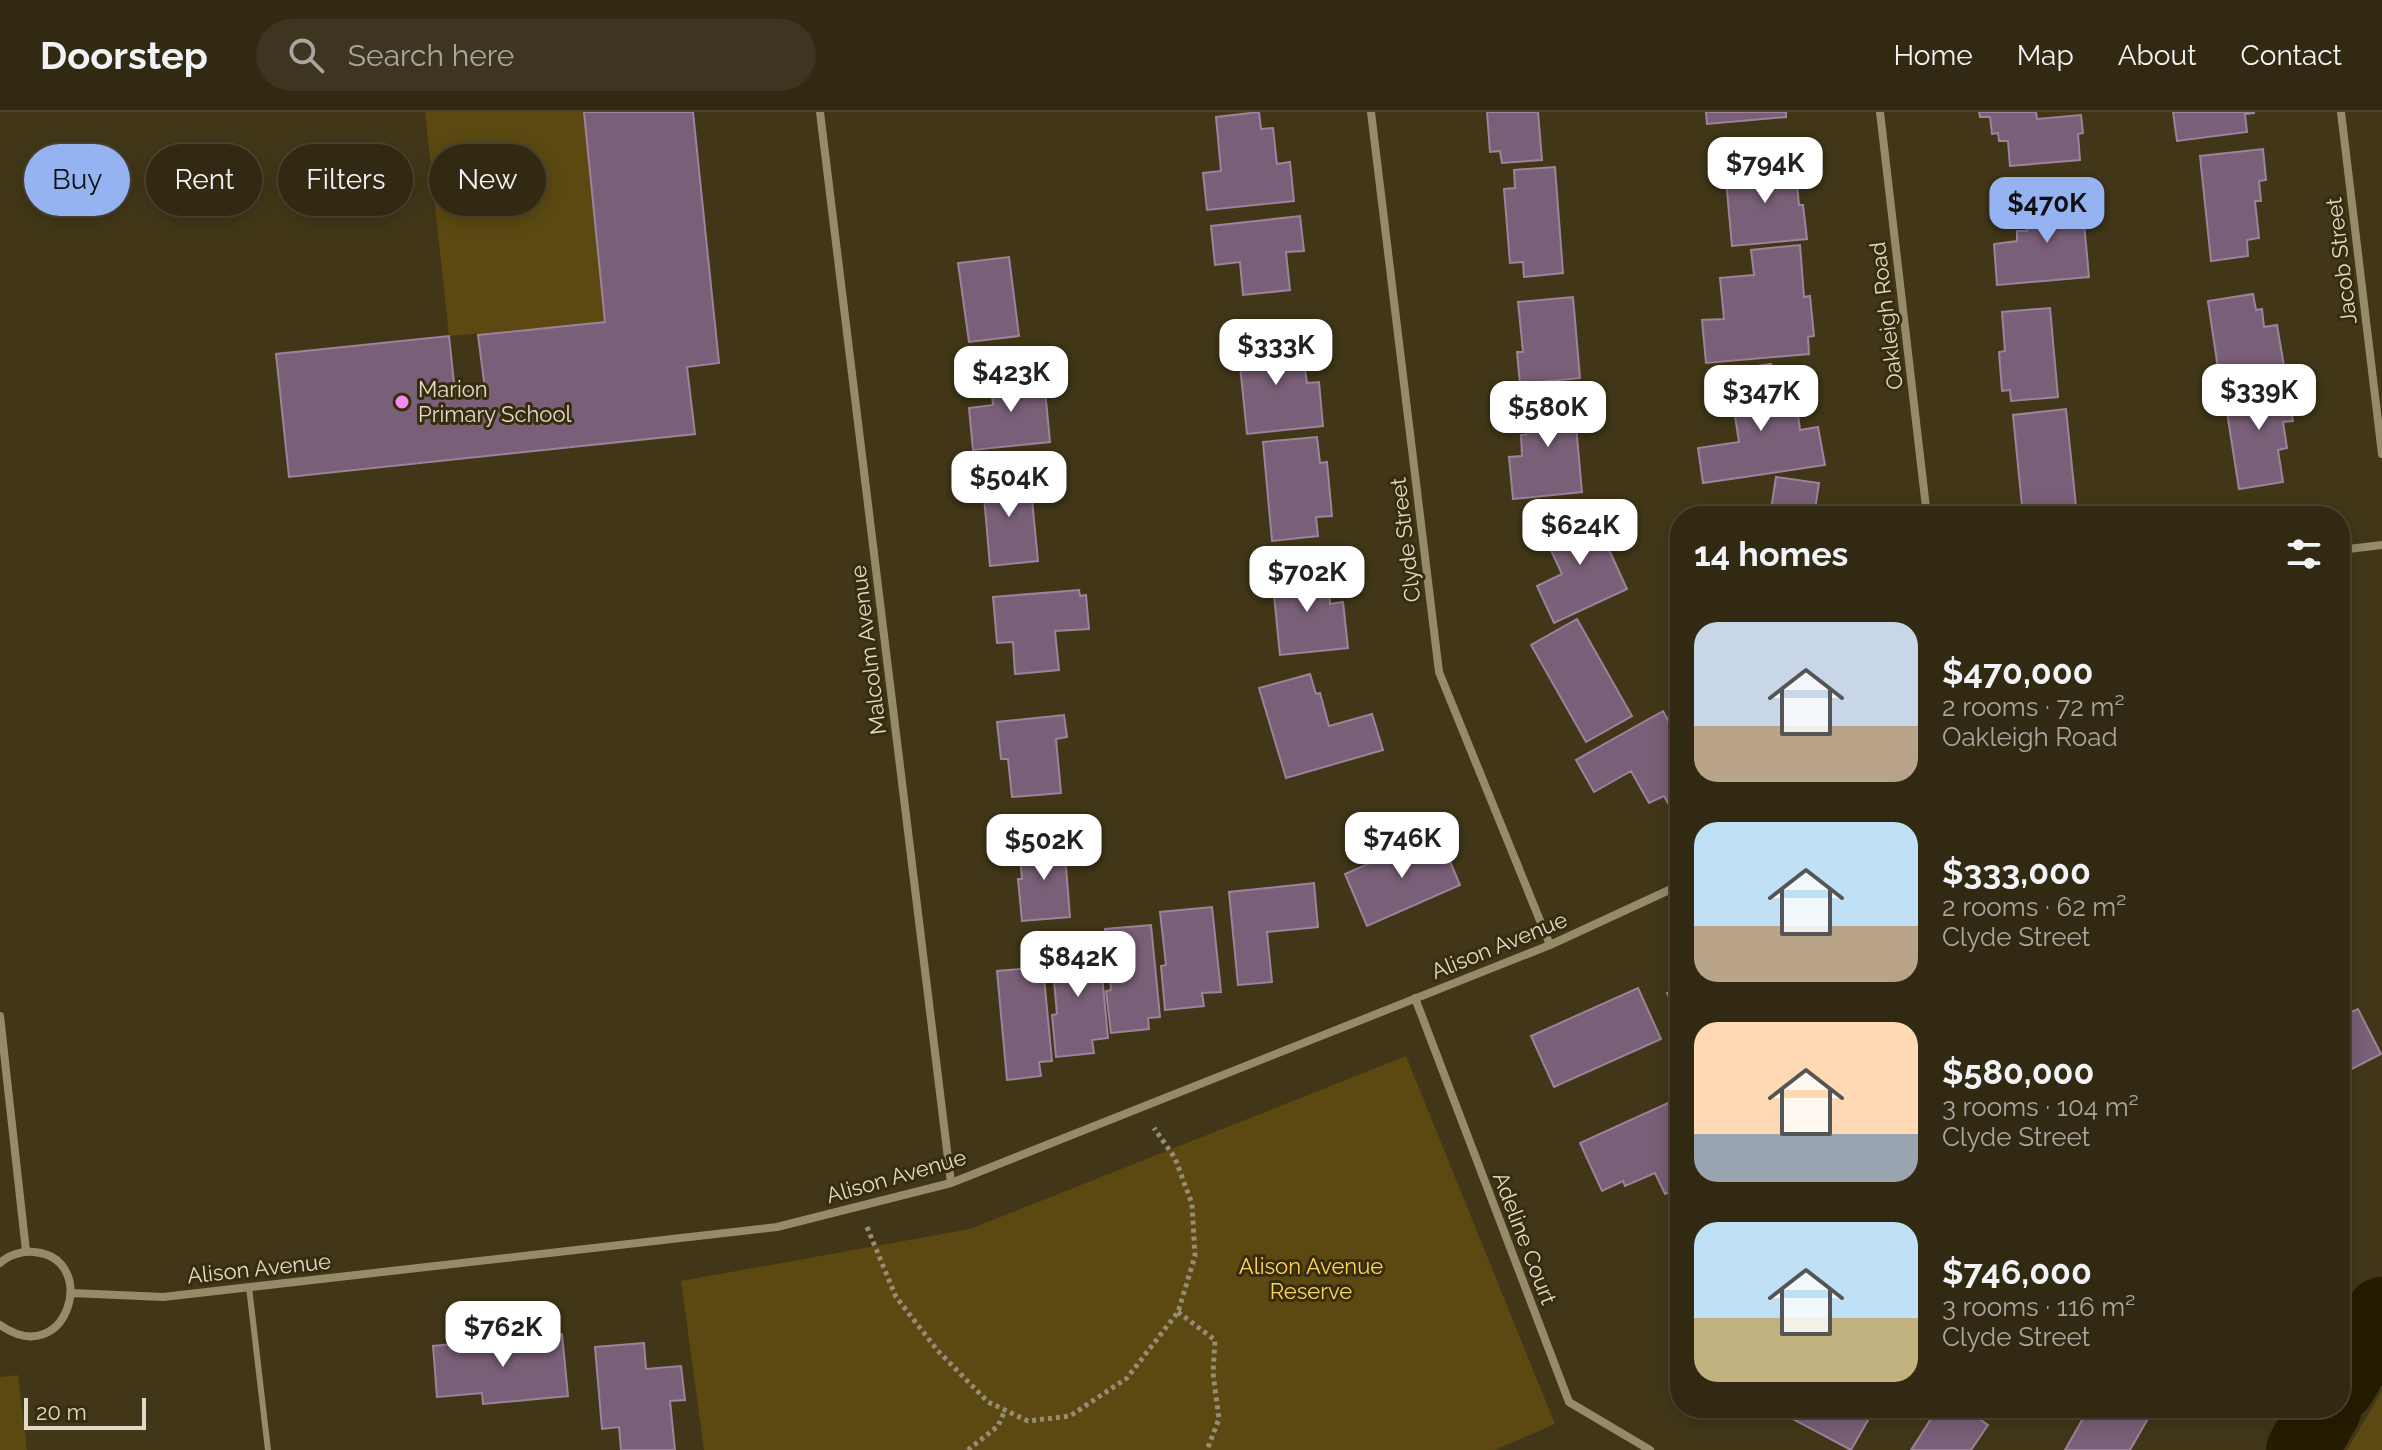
<!DOCTYPE html>
<meta charset="utf-8">
<style>
body{margin:0;font-family:Raleway,sans-serif;background:#3d3520;color:#f1f3f6;height:100vh;display:flex;flex-direction:column;font-size:30px;white-space:nowrap}
*{box-sizing:border-box;margin:0}
p{font-size:26px;color:#a8a69f}
.icon{flex:none;width:44px;height:44px;fill:none;stroke:currentColor;stroke-width:2;stroke-linecap:round;stroke-linejoin:round}
.map{position:relative;flex:1;overflow:hidden}
.details{position:absolute;left:1670px;top:394px;width:680px;height:912px;display:flex;flex-direction:column;background:#312912;border-radius:32px;box-shadow:0 4px 20px #0003,0 0 0 2px #4c4532}
.details>*{flex:none}
.hud{position:absolute;left:24px;top:32px;width:760px;height:72px;display:flex;gap:16px}
.scale{position:absolute;left:24px;bottom:20px;width:122px;box-sizing:border-box;padding-left:8px;border:4px solid #e0dac9;border-top:0;font-size:22px;line-height:28px;white-space:nowrap;color:#e0dac9;-webkit-text-stroke:6px #372c0d;paint-order:stroke}
.price{position:absolute;translate:-50% -68px;padding:0 18px;border-radius:16px;background:#fff;color:#222;font-size:26px;line-height:52px;filter:drop-shadow(0 2px 4px #0008)}
.price::after{content:'';position:absolute;left:50%;top:48px;width:24px;height:18px;margin-left:-12px;background:inherit;clip-path:polygon(0 0,100% 0,50% 100%)}
.price.selected{background:#95b2f1;color:#111}
ul{padding:0;list-style:none}
li{display:flex;align-items:center;gap:24px;height:200px;padding:0 24px}
li span{display:grid;place-items:center;flex:none;width:224px;height:160px;border-radius:24px;color:#555}
li>.icon{margin-inline-start:auto}
span .icon{width:96px;height:96px;fill:#fffc;stroke-width:1}
li b{font-size:34px}
h2{display:flex;justify-content:space-between;align-items:center;height:96px;padding:0 24px;font-size:34px}
.chip{padding:0 28px;border-radius:36px;background:#312912;box-shadow:0 4px 20px #0003,0 0 0 2px #4c4532;font-size:28px;line-height:72px}
.chip.selected{background:#95b2f1;color:#111}
header{display:flex;align-items:center;gap:48px;box-sizing:border-box;height:112px;padding:0 40px;background:#312912;border-bottom:2px solid #4c4532}
header strong{font-size:38px}
nav{display:flex;gap:44px;margin-inline-start:auto;font-size:28px}
.search{width:560px;height:72px;background:#3d3520;display:flex;align-items:center;gap:20px;box-sizing:border-box;padding:0 28px;border-radius:44px;color:#a8a69f;font-size:30px}
.map>svg:first-child{display:block}
.green{fill:#5b4911}
.lines{fill:none;stroke-linecap:round;stroke-linejoin:round}
.river{stroke:#251b00;stroke-width:72}
.building{fill:#795f77;stroke:#9e829b;stroke-width:2}
.path{stroke:#958d75;stroke-width:5;stroke-dasharray:4 4;stroke-linecap:butt}
.service{stroke:#968b69;stroke-width:6}
.minor{stroke:#968b69;stroke-width:8}
.poi-dot{fill:#f589ee;stroke:#372c0d;stroke-width:3}
.labels{text-anchor:middle;stroke-width:6;stroke-linejoin:round;paint-order:stroke}
.street-label{font-size:22px;fill:#e0dac9;stroke:#372c0d}
.poi-label{font-size:22px;fill:#e0dac9;stroke:#372c0d;text-anchor:start}
.park-label{font-size:22px;fill:#ffd553;stroke:#372c0d}
</style>
<header>
<strong>Doorstep</strong>
<div class="search"><svg class="icon" aria-label="search" viewBox="0 0 24 24"><circle cx="10" cy="10" r="6"/><path d="M15 15l6 6"/></svg>Search here</div>
<nav><a>Home</a><a>Map</a><a>About</a><a>Contact</a></nav>
</header>
<div class="map">
<svg width="2382" height="1338" viewBox="0 0 2382 1338">
<rect width="100%" height="100%" fill="#413718"/>
<path class="green" d="M 425,0 L 584,0 L 605,210 L 449,224 Z
M 1406,944 L 1555,1312 L 1495,1338 L 704,1338 L 681,1169 L 970,1117 Z
M 18,1263 L 27,1338 L 0,1338 L 0,1265 Z
M 2382,1279 L 2382,1338 L 2347,1338 Z"/>
<g class="lines">
<path class="river" d="M 2340,1273 L 2382,1201
M 2302,1338 L 2326,1296"/>
</g>
<path class="building" d="M 584,0 L 693,0 L 719,251 L 687,255 L 695,322 L 289,365 L 276,242 L 449,224 L 455,280 L 485,277 L 478,223 L 605,210 Z
M 1259,0 L 1261,17 L 1273,16 L 1277,52 L 1290,50 L 1294,89 L 1207,98 L 1203,61 L 1221,59 L 1216,5 Z
M 1487,0 L 1538,0 L 1542,48 L 1502,51 L 1500,39 L 1490,40 Z
M 1706,0 L 1786,0 L 1786,5 L 1707,12 Z
M 1979,0 L 2036,0 L 2037,7 L 2081,3 L 2083,21 L 2078,22 L 2080,48 L 2010,54 L 2008,29 L 1999,29 L 1998,21 L 1992,22 L 1990,5 L 1980,5 Z
M 2173,0 L 2254,0 L 2254,1 L 2245,2 L 2247,20 L 2177,29 Z
M 2263,37 L 2266,68 L 2259,69 L 2261,89 L 2255,89 L 2259,126 L 2247,128 L 2248,144 L 2211,149 L 2200,44 Z
M 1795,51 L 1799,93 L 1803,93 L 1807,127 L 1732,134 L 1725,57 Z
M 1555,55 L 1563,161 L 1524,165 L 1523,150 L 1510,151 L 1504,77 L 1515,76 L 1514,58 Z
M 2081,78 L 2089,165 L 1997,173 L 1994,132 L 2017,129 L 2017,119 L 2027,119 L 2025,101 L 2051,99 L 2050,81 Z
M 1300,104 L 1304,139 L 1286,140 L 1290,178 L 1243,183 L 1240,150 L 1215,153 L 1211,114 Z
M 1800,133 L 1804,185 L 1810,184 L 1814,224 L 1808,225 L 1809,242 L 1706,251 L 1702,208 L 1724,207 L 1720,166 L 1754,163 L 1751,138 Z
M 1009,145 L 1019,224 L 969,230 L 958,151 Z
M 2253,182 L 2256,198 L 2262,197 L 2264,215 L 2277,213 L 2285,260 L 2220,270 L 2208,189 Z
M 1573,185 L 1580,266 L 1520,272 L 1517,240 L 1523,240 L 1518,190 Z
M 2050,196 L 2058,285 L 2011,289 L 2010,278 L 2002,279 L 1999,240 L 2005,239 L 2002,200 Z
M 1276,220 L 1277,231 L 1286,230 L 1288,252 L 1304,250 L 1307,271 L 1319,270 L 1323,314 L 1247,322 L 1237,224 Z
M 1771,252 L 1777,297 L 1797,295 L 1800,318 L 1818,315 L 1825,353 L 1703,371 L 1698,336 L 1739,330 L 1728,258 Z
M 1029,257 L 1031,279 L 1045,278 L 1050,330 L 973,338 L 969,296 L 993,293 L 990,261 Z
M 2287,270 L 2293,309 L 2283,310 L 2287,336 L 2278,338 L 2283,370 L 2239,377 L 2224,281 Z
M 1573,280 L 1582,380 L 1513,387 L 1509,345 L 1522,344 L 1521,323 L 1526,323 L 1523,284 Z
M 2066,297 L 2077,404 L 2023,404 L 2013,303 Z
M 1317,325 L 1320,351 L 1327,350 L 1332,404 L 1316,405 L 1318,424 L 1272,429 L 1263,330 Z
M 1015,357 L 1016,368 L 1030,367 L 1038,449 L 990,454 L 982,361 Z
M 1776,365 L 1819,371 L 1815,398 L 1836,401 L 1835,404 L 1770,404 Z
M 1589,394 L 1627,477 L 1554,511 L 1537,474 L 1562,462 L 1549,434 L 1556,431 L 1548,413 Z
M 1321,458 L 1323,473 L 1329,472 L 1330,492 L 1343,490 L 1348,536 L 1280,543 L 1272,463 Z
M 1079,478 L 1080,484 L 1086,483 L 1089,517 L 1055,519 L 1059,558 L 1015,562 L 1013,530 L 997,531 L 993,485 Z
M 1577,507 L 1632,604 L 1586,630 L 1531,533 Z
M 1310,562 L 1316,582 L 1320,581 L 1329,614 L 1372,602 L 1383,638 L 1286,666 L 1259,576 Z
M 1663,599 L 1680,630 L 1680,696 L 1673,700 L 1664,684 L 1649,691 L 1631,659 L 1594,680 L 1576,648 Z
M 1064,603 L 1067,625 L 1056,627 L 1061,681 L 1012,685 L 1008,647 L 1001,647 L 997,610 Z
M 1438,721 L 1460,773 L 1367,814 L 1345,762 Z
M 1064,729 L 1070,805 L 1022,809 L 1018,767 L 1022,767 L 1019,733 Z
M 1314,771 L 1318,815 L 1267,820 L 1272,870 L 1238,873 L 1229,780 Z
M 1212,795 L 1221,880 L 1202,881 L 1204,894 L 1165,898 L 1161,854 L 1166,853 L 1160,800 Z
M 1151,813 L 1160,905 L 1148,906 L 1149,917 L 1111,921 L 1106,879 L 1111,878 L 1105,817 Z
M 1099,831 L 1108,926 L 1092,928 L 1094,941 L 1056,945 L 1052,903 L 1057,902 L 1051,836 Z
M 1043,855 L 1052,949 L 1039,950 L 1041,964 L 1007,968 L 997,859 Z
M 1680,875 L 1680,908 L 1667,881 Z
M 1638,876 L 1661,927 L 1554,975 L 1531,924 Z
M 2342,888 L 2349,901 L 2358,897 L 2381,942 L 2340,963 L 2340,889 Z
M 1670,990 L 1677,1008 L 1680,1006 L 1680,1097 L 1672,1079 L 1665,1082 L 1655,1061 L 1625,1074 L 1623,1069 L 1602,1079 L 1580,1031 Z
M 562,1222 L 568,1284 L 483,1292 L 482,1281 L 437,1285 L 433,1234 Z
M 644,1231 L 646,1257 L 681,1254 L 685,1288 L 670,1289 L 675,1338 L 621,1338 L 619,1315 L 602,1317 L 595,1235 Z
M 1772,1296 L 1875,1296 L 1851,1338 Z
M 1938,1296 L 1988,1296 L 1981,1308 L 1988,1313 L 1971,1338 L 1911,1338 Z
M 2089,1296 L 2154,1296 L 2130,1338 L 2065,1338 Z"/>
<g class="lines">
<path class="path" d="M 867,1115 L 896,1185 L 938,1239 L 988,1290 L 1028,1309 L 1070,1304 L 1127,1266 L 1178,1200 L 1195,1144 L 1192,1092 L 1175,1046 L 1154,1016
M 1178,1200 L 1215,1228 L 1213,1261 L 1219,1307 L 1207,1338
M 968,1338 L 998,1314 L 1005,1298"/>
<path class="service" d="M 249,1175 L 268,1338"/>
<path class="minor" d="M 820,0 L 951,1071
M 1371,0 L 1439,560 L 1550,833
M 1880,0 L 1927,404
M 2341,0 L 2382,342
M 2340,438 L 2382,433
M 1415,886 L 1569,1290 L 1650,1338
M 0,904 L 26,1139
M 0,1151 C 8,1143 22,1139 34,1140 C 101,1146 67,1260 0,1213
M 72,1181 L 163,1185 L 777,1115 L 951,1071 L 1550,833 L 1680,773"/>
</g>
<circle class="poi-dot" cx="402" cy="290" r="8"/>
<g class="labels">
<g class="street-label">
<text transform="translate(2341 149) rotate(-97)" y="8">Jacob Street</text>
<text transform="translate(1886 204) rotate(-97)" y="8">Oakleigh Road</text>
<text transform="translate(1405 428) rotate(-97)" y="8">Clyde Street</text>
<text transform="translate(868 538) rotate(-97)" y="8">Malcolm Avenue</text>
<text transform="translate(1499 833) rotate(-22)" y="8">Alison Avenue</text>
<text transform="translate(896 1064) rotate(-16)" y="8">Alison Avenue</text>
<text transform="translate(1525 1126) rotate(69)" y="8">Adeline Court</text>
<text transform="translate(259 1156) rotate(-6)" y="8">Alison Avenue</text>
</g>
<g class="poi-label">
<text x="418" y="285">Marion<tspan x="418" dy="25">Primary School</tspan></text>
</g>
<g class="park-label">
<text x="1311" y="1162">Alison Avenue<tspan x="1311" dy="25">Reserve</tspan></text>
</g>
</g>
</svg>
<div class="scale">20 m</div>
<b class="price" style="left:1765px;top:93px">$794K</b>
<b class="price selected" style="left:2047px;top:133px">$470K</b>
<b class="price" style="left:1276px;top:275px">$333K</b>
<b class="price" style="left:1011px;top:302px">$423K</b>
<b class="price" style="left:2259px;top:320px">$339K</b>
<b class="price" style="left:1761px;top:321px">$347K</b>
<b class="price" style="left:1548px;top:337px">$580K</b>
<b class="price" style="left:1009px;top:407px">$504K</b>
<b class="price" style="left:1580px;top:455px">$624K</b>
<b class="price" style="left:1307px;top:502px">$702K</b>
<b class="price" style="left:1402px;top:768px">$746K</b>
<b class="price" style="left:1044px;top:770px">$502K</b>
<b class="price" style="left:1078px;top:887px">$842K</b>
<b class="price" style="left:503px;top:1257px">$762K</b>
<div class="hud">
<a class="chip selected">Buy</a>
<a class="chip">Rent</a>
<a class="chip">Filters</a>
<a class="chip">New</a>
</div>
<section class="details">
<h2>14 homes<svg class="icon" aria-label="filters" viewBox="0 0 24 24"><path d="M4 7h16M4 17h16"/><circle cx="9" cy="7" r="2"/><circle cx="15" cy="17" r="2"/></svg></h2>
<ul>
<li><span style="background:linear-gradient(#c9d6e8 65%,#b9a48a 0)"><svg class="icon" aria-label="home" viewBox="0 0 24 24"><path d="M3 11l9-7 9 7M6 9v11h12V9"/></svg></span><div><b>$470,000</b><p>2 rooms · 72 m²</p><p>Oakleigh Road</p></div></li>
<li><span style="background:linear-gradient(#bfe0f5 65%,#b9a48a 0)"><svg class="icon" aria-label="home" viewBox="0 0 24 24"><path d="M3 11l9-7 9 7M6 9v11h12V9"/></svg></span><div><b>$333,000</b><p>2 rooms · 62 m²</p><p>Clyde Street</p></div></li>
<li><span style="background:linear-gradient(#ffd9b3 70%,#9aa5b1 0)"><svg class="icon" aria-label="home" viewBox="0 0 24 24"><path d="M3 11l9-7 9 7M6 9v11h12V9"/></svg></span><div><b>$580,000</b><p>3 rooms · 104 m²</p><p>Clyde Street</p></div></li>
<li><span style="background:linear-gradient(#bfe0f5 60%,#c2b280 0)"><svg class="icon" aria-label="home" viewBox="0 0 24 24"><path d="M3 11l9-7 9 7M6 9v11h12V9"/></svg></span><div><b>$746,000</b><p>3 rooms · 116 m²</p><p>Clyde Street</p></div></li>
</ul>
</section>
</div>
